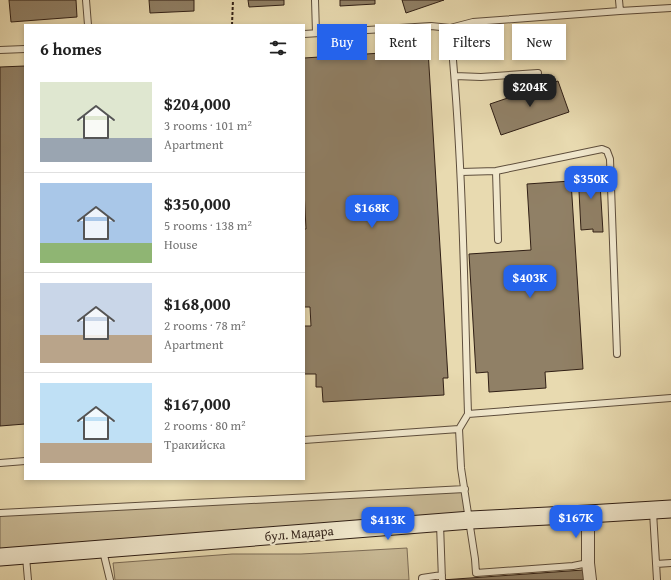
<!DOCTYPE html>
<meta charset="utf-8">
<style>
body{margin:0;font-family:"Gentium Book Plus",serif;background:#f6f6f6;color:#222;height:100vh;display:flex;flex-direction:column;font-size:15px;white-space:nowrap}
*{box-sizing:border-box;margin:0}
p{font-size:13px;color:#767676}
.icon{flex:none;width:22px;height:22px;fill:none;stroke:currentColor;stroke-width:2;stroke-linecap:round;stroke-linejoin:round}
.map{position:relative;flex:1;overflow:hidden}
.side{position:absolute;left:24px;top:24px;width:281px;height:456px;display:flex;flex-direction:column;background:#fff;border-radius:0px;box-shadow:0 2px 6px #0003}
.side>*{flex:none}
.hud{position:absolute;left:317px;top:24px;width:294px;height:36px;display:flex;gap:8px}
.price{position:absolute;translate:-50% -34px;padding:0 9px;border-radius:8px;background:#2563eb;color:#fff;font-size:13px;line-height:26px;filter:drop-shadow(0 1px 2px #0008)}
.price::after{content:'';position:absolute;left:50%;top:24px;width:12px;height:9px;margin-left:-6px;background:inherit;clip-path:polygon(0 0,100% 0,50% 100%)}
.price.current{background:#222;color:#fff}
ul{padding:0;list-style:none}
li{display:flex;align-items:center;gap:12px;height:100px;padding:0 16px}
li+li{border-top:1px solid #e0e0e0}
li span{display:grid;place-items:center;flex:none;width:112px;height:80px;border-radius:0px;color:#555}
li>.icon{margin-inline-start:auto}
span .icon{width:48px;height:48px;fill:#fffc;stroke-width:1}
li b{font-size:17px}
h2{display:flex;justify-content:space-between;align-items:center;height:48px;padding:0 16px;font-size:17px}
.pill{padding:0 14px;border-radius:0px;background:#fff;box-shadow:0 2px 6px #0003;font-size:14px;line-height:36px}
.pill.current{background:#2563eb;color:#fff}
.map>svg:first-child{display:block}
.green{fill:#c9ba96;stroke:#7c6c56}
.building{fill:#908066;stroke:#301f15}
.lines{fill:none;stroke-linecap:round;stroke-linejoin:round}
.service-casing{stroke:#5e4e3c;stroke-width:8}
.minor-casing{stroke:#5e4e3c;stroke-width:14}
.secondary-casing{stroke:#301f15;stroke-width:19}
.path{stroke:#301f15;stroke-width:2;stroke-dasharray:3 2;stroke-linecap:butt}
.service{stroke:#f0e7cc;stroke-width:6}
.minor{stroke:#f0e7cc;stroke-width:12}
.secondary{stroke:#f0e7cc;stroke-width:17}
.labels{text-anchor:middle;stroke-width:4;stroke-linejoin:round;paint-order:stroke}
.street-label{font-size:13px;fill:#301f15;stroke:#f0e7cc}
</style>
<div class="map">
<svg width="671" height="580" viewBox="0 0 671 580">
<rect width="100%" height="100%" fill="#e8dab0"/>
<filter id="stains"><feTurbulence type="fractalNoise" baseFrequency=".005" numOctaves="4"/><feColorMatrix values="0 0 0 0 .2 0 0 0 0 .09 0 0 0 0 .02 0 0 0 .5 -.17"/></filter>
<radialGradient id="worn" r=".72"><stop offset=".6" stop-color="#630" stop-opacity="0"/><stop offset="1" stop-color="#630" stop-opacity=".3"/></radialGradient>
<path class="green" d="M 465,489 L 469,520 L 0,557 L 0,513 Z
M 407,548 L 409,580 L 115,580 L 113,563 L 232,554 L 301,554 Z"/>
<path class="building" d="M 9,0 L 76,0 L 77,17 L 11,22 Z
M 149,0 L 194,0 L 194,11 L 150,13 Z
M 248,0 L 284,0 L 284,5 L 249,7 Z
M 340,0 L 375,0 L 375,4 L 340,6 Z
M 402,0 L 444,0 L 406,13 Z
M 470,48 L 481,48 L 481,59 L 470,59 Z
M 428,50 L 448,378 L 443,378 L 444,395 L 323,402 L 322,387 L 316,387 L 316,374 L 304,374 L 304,326 L 311,326 L 310,307 L 304,307 L 304,229 L 306,229 L 304,190 L 304,58 Z
M 25,66 L 25,424 L 0,426 L 0,67 Z
M 558,81 L 569,112 L 501,135 L 490,104 Z
M 599,167 L 603,232 L 593,232 L 593,229 L 581,230 L 578,172 L 588,171 L 588,168 Z
M 571,181 L 583,369 L 545,372 L 546,388 L 489,392 L 488,372 L 476,373 L 469,254 L 531,250 L 527,184 Z
M 583,570 L 584,580 L 438,580 L 442,580 Z"/>
<g class="lines">
<defs>
<path id="service" d="M 86,0 L 88,25
M 315,0 L 316,33
M 619,0 L 620,11
M 450,28 C 463,157 464,285 468,414 L 459,429 L 461,468 L 475,559 L 476,573 L 573,566 L 588,563
M 304,34 L 431,26 L 450,28 L 473,22 L 620,11 L 671,8
M 0,50 L 25,49
M 455,76 L 481,77 L 538,73
M 496,171 L 498,240
M 461,172 L 496,171 L 602,149 L 607,151 L 610,159 L 617,354
M 468,414 L 671,398
M 304,440 L 459,429
M 0,463 L 25,461
M 653,512 L 657,580
M 0,513 L 465,489
M 440,524 L 442,580
M 103,551 L 110,580
M 26,557 L 28,580
M 656,564 L 671,563
M 422,580 L 422,578 L 442,575"/>
<path id="minor" d="M 588,514 L 588,563 L 590,580"/>
<path id="secondary" d="M 0,557 L 471,520 L 588,514 L 671,509"/>
</defs>
<use href="#service" class="service-casing"/>
<use href="#minor" class="minor-casing"/>
<use href="#secondary" class="secondary-casing"/>
<path class="path" d="M 232,25 L 233,0"/>
<use href="#service" class="service"/>
<use href="#minor" class="minor"/>
<use href="#secondary" class="secondary"/>
</g>
<g class="labels">
<g class="street-label">
<text transform="translate(299 533) rotate(-5)" y="5">бул. Мадара</text>
</g>
</g>
<rect width="100%" height="100%" filter="url(#stains)"/>
<rect width="100%" height="100%" fill="url(#worn)"/>
</svg>
<b class="price current" style="left:530px;top:108px">$204K</b>
<b class="price" style="left:591px;top:200px">$350K</b>
<b class="price" style="left:372px;top:229px">$168K</b>
<b class="price" style="left:530px;top:299px">$403K</b>
<b class="price" style="left:576px;top:539px">$167K</b>
<b class="price" style="left:388px;top:541px">$413K</b>
<div class="hud">
<a class="pill current">Buy</a>
<a class="pill">Rent</a>
<a class="pill">Filters</a>
<a class="pill">New</a>
</div>
<section class="side">
<h2>6 homes<svg class="icon" aria-label="filters" viewBox="0 0 24 24"><path d="M4 7h16M4 17h16"/><circle cx="9" cy="7" r="2"/><circle cx="15" cy="17" r="2"/></svg></h2>
<ul>
<li><span style="background:linear-gradient(#dfe7d0 70%,#9aa5b1 0)"><svg class="icon" aria-label="home" viewBox="0 0 24 24"><path d="M3 11l9-7 9 7M6 9v11h12V9"/></svg></span><div><b>$204,000</b><p>3 rooms · 101 m²</p><p>Apartment</p></div></li>
<li><span style="background:linear-gradient(#a9c7e8 75%,#8fb573 0)"><svg class="icon" aria-label="home" viewBox="0 0 24 24"><path d="M3 11l9-7 9 7M6 9v11h12V9"/></svg></span><div><b>$350,000</b><p>5 rooms · 138 m²</p><p>House</p></div></li>
<li><span style="background:linear-gradient(#c9d6e8 65%,#b9a48a 0)"><svg class="icon" aria-label="home" viewBox="0 0 24 24"><path d="M3 11l9-7 9 7M6 9v11h12V9"/></svg></span><div><b>$168,000</b><p>2 rooms · 78 m²</p><p>Apartment</p></div></li>
<li><span style="background:linear-gradient(#bfe0f5 75%,#b9a48a 0)"><svg class="icon" aria-label="home" viewBox="0 0 24 24"><path d="M3 11l9-7 9 7M6 9v11h12V9"/></svg></span><div><b>$167,000</b><p>2 rooms · 80 m²</p><p>Тракийска</p></div></li>
</ul>
</section>
</div>
